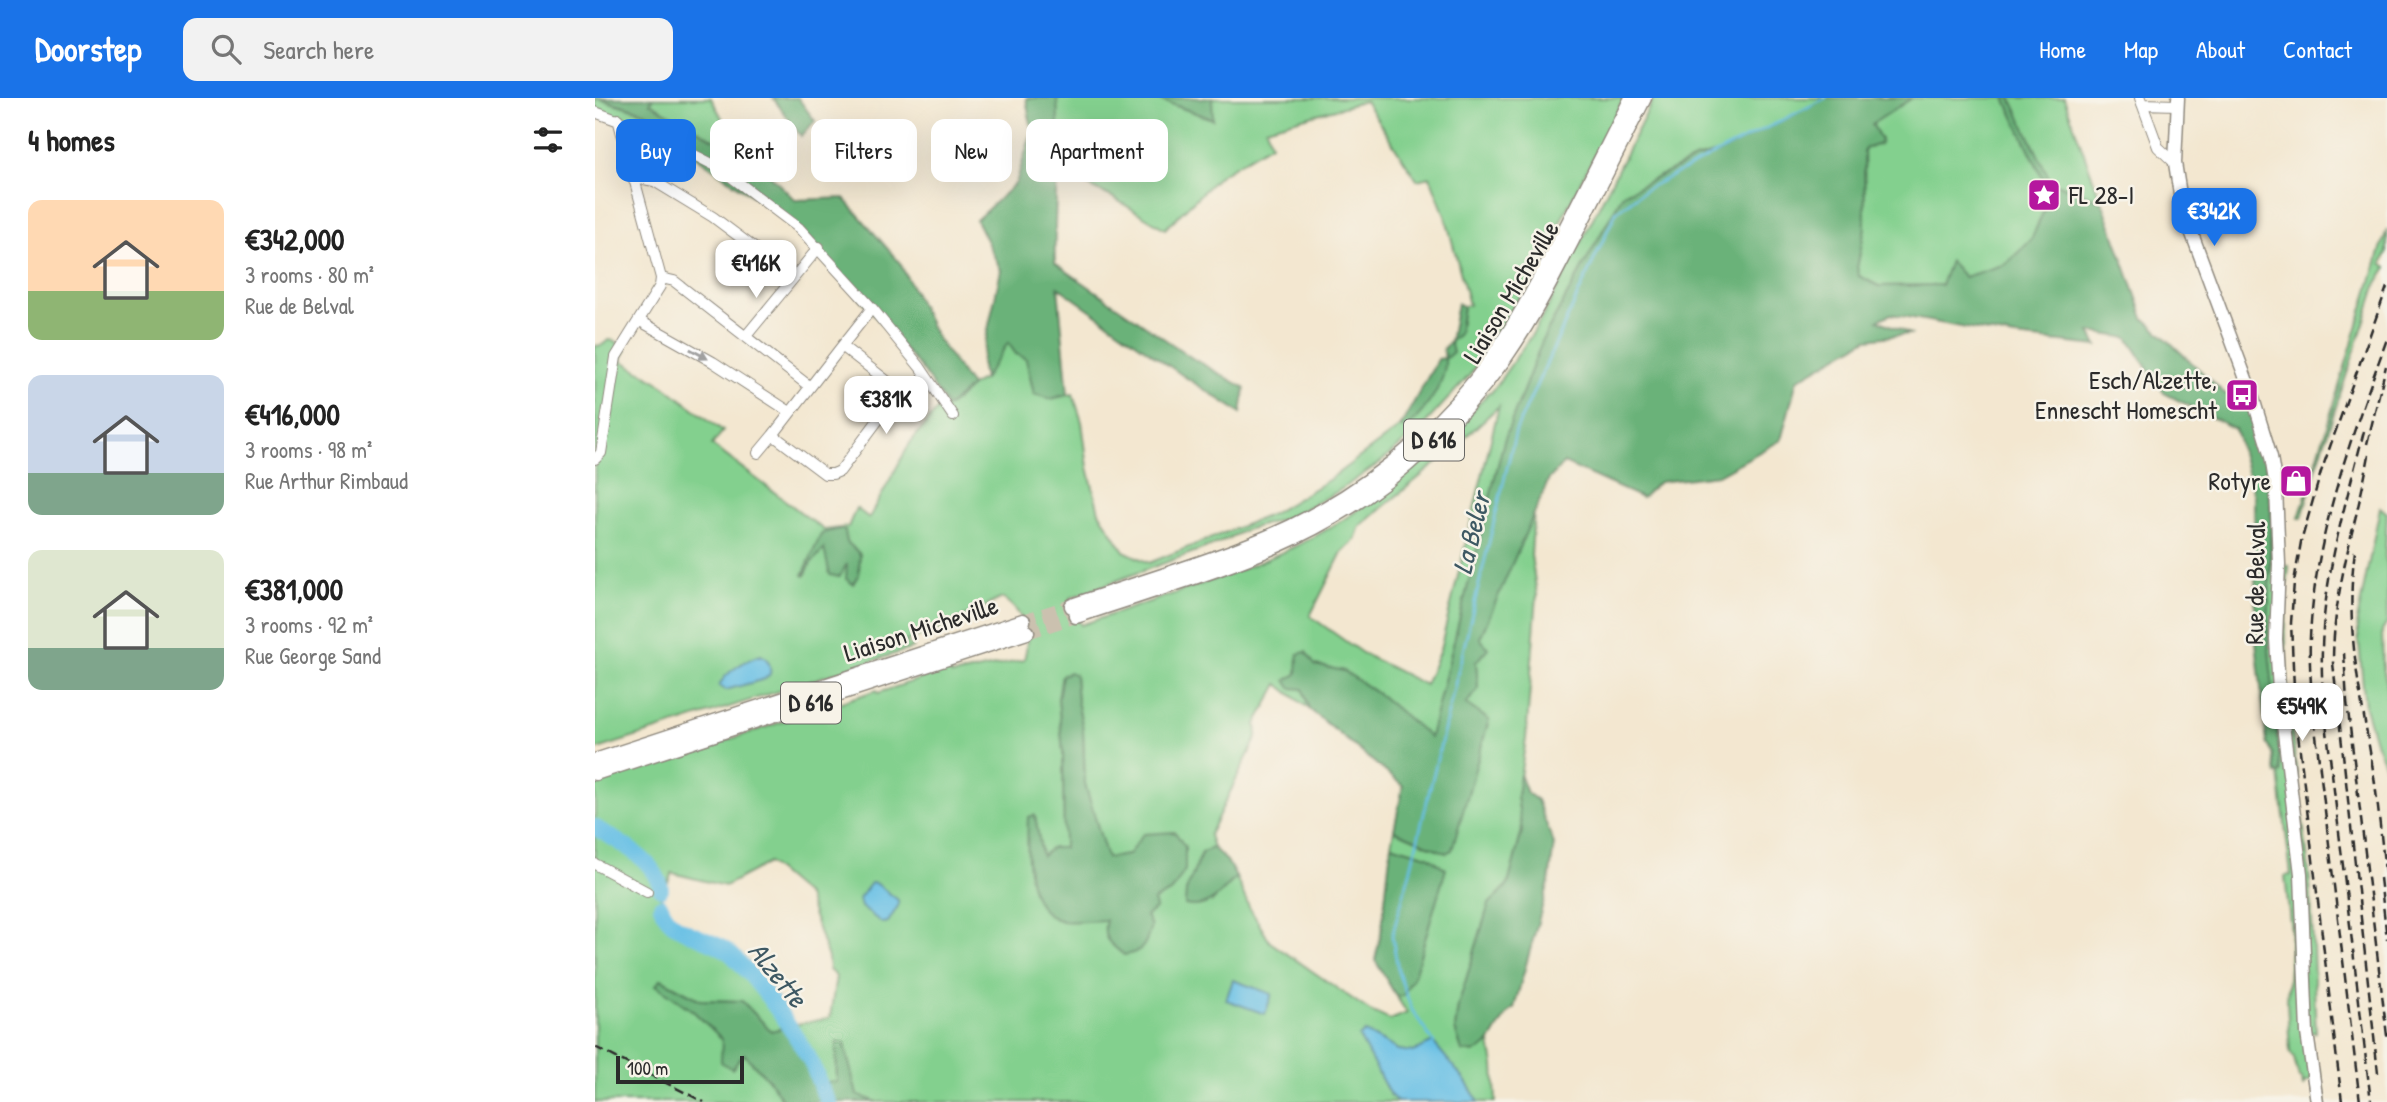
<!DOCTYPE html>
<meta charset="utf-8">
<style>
body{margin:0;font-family:"Patrick Hand",sans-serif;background:#f2f2f2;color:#222;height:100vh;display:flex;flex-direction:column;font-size:26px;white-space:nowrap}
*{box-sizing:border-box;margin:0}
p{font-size:23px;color:#767676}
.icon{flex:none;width:38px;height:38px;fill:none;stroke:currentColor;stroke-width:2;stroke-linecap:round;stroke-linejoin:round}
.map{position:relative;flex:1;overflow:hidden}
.sheet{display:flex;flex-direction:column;background:#fff;width:595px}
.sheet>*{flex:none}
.hud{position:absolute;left:21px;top:21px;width:665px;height:63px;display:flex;gap:14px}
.scale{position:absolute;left:21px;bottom:18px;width:128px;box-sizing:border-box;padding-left:7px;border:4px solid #2b2b2b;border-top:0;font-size:19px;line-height:24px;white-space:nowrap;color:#2b2b2b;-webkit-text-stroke:5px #f7f3e8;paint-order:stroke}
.price{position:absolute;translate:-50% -60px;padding:0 16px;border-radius:14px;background:#fff;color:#222;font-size:23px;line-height:46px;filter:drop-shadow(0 2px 4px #0008)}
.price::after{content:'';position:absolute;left:50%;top:42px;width:21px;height:16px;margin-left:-10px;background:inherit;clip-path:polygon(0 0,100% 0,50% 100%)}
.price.current{background:#1a73e8;color:#fff}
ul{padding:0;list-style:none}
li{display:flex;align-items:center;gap:21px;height:175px;padding:0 28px}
li span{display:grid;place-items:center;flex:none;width:196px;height:140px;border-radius:14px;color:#555}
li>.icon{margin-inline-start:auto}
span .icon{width:84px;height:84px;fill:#fffc;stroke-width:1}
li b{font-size:30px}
h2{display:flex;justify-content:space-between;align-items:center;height:84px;padding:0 28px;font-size:30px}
.tag{padding:0 24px;border-radius:14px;background:#fff;box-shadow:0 7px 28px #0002;font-size:24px;line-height:63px}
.tag.current{background:#1a73e8;color:#fff}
header{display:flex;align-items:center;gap:42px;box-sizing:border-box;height:98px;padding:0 35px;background:#1a73e8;color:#fff}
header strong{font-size:33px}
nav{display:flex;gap:38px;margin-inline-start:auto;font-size:24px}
.search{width:490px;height:63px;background:#f2f2f2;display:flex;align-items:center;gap:18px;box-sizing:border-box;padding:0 24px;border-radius:14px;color:#767676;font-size:26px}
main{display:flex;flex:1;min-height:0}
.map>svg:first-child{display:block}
.green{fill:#83d08e;stroke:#577e5c;stroke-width:2;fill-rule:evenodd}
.forest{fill:#6ab279;stroke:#4a6e52;stroke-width:2}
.water{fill:#67c0e5;stroke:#497688;stroke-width:2}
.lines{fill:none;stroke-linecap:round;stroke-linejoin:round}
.stream{stroke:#67c0e5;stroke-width:2.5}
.river{stroke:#67c0e5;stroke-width:16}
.highway-tunnel{stroke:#cbc1af;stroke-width:14;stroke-dasharray:14 7;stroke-linecap:butt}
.minor-casing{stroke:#8f897e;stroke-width:12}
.major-casing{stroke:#8f897e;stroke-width:15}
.highway-casing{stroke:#8f897e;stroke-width:17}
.minor{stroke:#fff;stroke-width:10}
.major{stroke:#fff;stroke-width:12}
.highway{stroke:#fff;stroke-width:14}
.rail{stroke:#2b2b2b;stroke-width:2.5;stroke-dasharray:10 5;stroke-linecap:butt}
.oneway{fill:#a0a0a0}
.labels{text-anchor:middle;stroke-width:5;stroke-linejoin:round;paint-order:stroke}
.shield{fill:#f7f3e8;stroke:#686764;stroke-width:2}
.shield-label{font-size:24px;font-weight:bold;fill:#2b2b2b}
.poi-label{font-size:26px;fill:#2b2b2b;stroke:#f7f3e8;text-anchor:end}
.street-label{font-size:26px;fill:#2b2b2b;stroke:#f7f3e8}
.water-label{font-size:28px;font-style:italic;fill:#3d5863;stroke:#f7f3e8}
</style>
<header>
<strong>Doorstep</strong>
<div class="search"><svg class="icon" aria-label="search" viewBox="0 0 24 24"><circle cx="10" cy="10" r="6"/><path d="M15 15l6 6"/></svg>Search here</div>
<nav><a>Home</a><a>Map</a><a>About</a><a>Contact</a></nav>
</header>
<main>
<section class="sheet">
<h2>4 homes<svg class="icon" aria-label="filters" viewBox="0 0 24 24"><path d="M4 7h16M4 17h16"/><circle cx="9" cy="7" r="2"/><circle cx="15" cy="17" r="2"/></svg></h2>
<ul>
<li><span style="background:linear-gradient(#ffd9b3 65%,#8fb573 0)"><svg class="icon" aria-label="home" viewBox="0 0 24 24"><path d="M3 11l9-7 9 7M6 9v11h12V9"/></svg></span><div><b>€342,000</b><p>3 rooms · 80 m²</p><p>Rue de Belval</p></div></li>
<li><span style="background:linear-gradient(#c9d6e8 70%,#7fa58c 0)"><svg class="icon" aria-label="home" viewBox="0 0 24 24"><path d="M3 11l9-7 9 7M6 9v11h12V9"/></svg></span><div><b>€416,000</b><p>3 rooms · 98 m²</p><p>Rue Arthur Rimbaud</p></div></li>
<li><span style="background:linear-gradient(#dfe7d0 70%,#7fa58c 0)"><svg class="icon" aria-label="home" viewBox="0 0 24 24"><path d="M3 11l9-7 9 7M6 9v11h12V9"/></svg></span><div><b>€381,000</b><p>3 rooms · 92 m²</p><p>Rue George Sand</p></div></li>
</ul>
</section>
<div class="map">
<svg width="1792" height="1004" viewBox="0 0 1792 1004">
<rect width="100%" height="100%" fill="#f7f3e8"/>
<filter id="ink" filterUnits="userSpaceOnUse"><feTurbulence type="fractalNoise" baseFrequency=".0143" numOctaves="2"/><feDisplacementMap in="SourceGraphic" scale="14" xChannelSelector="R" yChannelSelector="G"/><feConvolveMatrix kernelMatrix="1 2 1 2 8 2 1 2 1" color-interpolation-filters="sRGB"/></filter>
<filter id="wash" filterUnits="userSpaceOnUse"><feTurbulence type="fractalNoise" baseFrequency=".00686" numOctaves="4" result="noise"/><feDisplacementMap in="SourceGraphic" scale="28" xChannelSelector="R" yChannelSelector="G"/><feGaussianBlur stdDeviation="1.57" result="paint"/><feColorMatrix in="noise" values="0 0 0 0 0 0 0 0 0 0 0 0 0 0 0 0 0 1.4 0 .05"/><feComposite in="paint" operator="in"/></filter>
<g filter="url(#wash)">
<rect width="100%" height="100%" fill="#f3e7d0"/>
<path class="green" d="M 0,0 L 49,14 L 85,32 L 91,52 L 0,14 Z
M 59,0 L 116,0 L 143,49 L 136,51 L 55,5 Z
M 462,0 L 559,0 L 617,21 L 617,0 L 1029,0 L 936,180 L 907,230 L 874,278 L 827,329 L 786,364 L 742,394 L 692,420 L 650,432 L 626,444 L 475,500 L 478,512 L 486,527 C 557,502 637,479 705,446 C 779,409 840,356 894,294 L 896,295 L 938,235 L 957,201 L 1059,0 L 1231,0 L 1123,55 L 1100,61 L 1028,96 L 948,241 L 909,343 L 835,640 L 786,598 L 749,573 L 719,567 L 708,591 L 714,611 L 683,586 L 661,626 L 662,639 L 614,737 L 618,750 L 607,754 L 617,804 L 641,779 L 654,809 L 675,844 L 775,913 L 795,922 L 812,915 L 801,898 L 808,898 L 833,758 L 796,747 L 799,732 L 851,755 L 871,606 L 883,591 L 881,564 L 885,540 L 939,412 L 936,457 L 942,497 L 931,641 L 922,698 L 927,732 L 913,787 L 894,806 L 863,908 L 860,931 L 867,953 L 879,955 L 895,945 L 899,967 L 901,1004 L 884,1004 L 869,981 L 818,954 L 803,952 L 770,934 L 765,939 L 795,997 L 803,1004 L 282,1004 L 262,997 L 241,945 L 242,985 L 224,984 L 214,959 L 192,929 L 176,933 L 147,903 L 106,902 L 66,881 L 62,887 L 98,913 L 128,941 L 148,955 L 175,983 L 189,1004 L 0,1004 L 0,684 L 94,655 L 282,592 L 283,595 L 354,571 L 357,577 L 429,562 C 436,537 430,515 407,500 L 339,534 L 311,543 L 318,550 L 0,652 L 0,248 L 7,247 L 14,242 L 20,243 L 31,252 L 26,262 L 68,287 L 128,333 L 117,347 L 229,432 L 253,429 L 261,410 L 274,420 L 315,345 L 349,303 L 361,303 L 376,288 L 389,281 L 413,244 L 421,256 L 431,261 L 439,296 L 456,301 L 478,296 L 487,324 L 493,369 L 504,414 L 529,453 L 554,465 L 677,416 L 735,381 L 805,329 L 812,330 L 850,261 L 855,244 L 864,236 L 868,208 L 874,207 L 851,120 L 835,79 L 822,82 L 770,3 L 671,30 L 676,46 L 625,77 L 570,131 L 517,99 L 462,73 ZM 904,308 L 845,552 L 830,587 L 767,555 L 715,518 L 747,454 L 760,442 L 765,428 L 849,359 ZM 480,577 L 482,603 L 488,631 L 490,686 L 512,760 L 533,757 L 577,793 L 559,801 L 551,818 L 467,823 L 433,720 L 440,718 L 447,759 L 469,751 L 468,654 L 463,600 ZM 173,765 L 212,798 L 233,860 L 234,872 L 241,878 L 235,920 L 192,928 C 175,905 159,873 135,855 C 118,842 84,836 72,823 C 65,814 66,802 66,791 L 70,791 L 77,775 L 130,788 Z
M 1317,0 L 1469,0 L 1509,111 L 1458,92 L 1436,143 L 1411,166 L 1346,187 L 1284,188 L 1264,178 L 1262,170 L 1270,129 L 1269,51 L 1285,46 L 1286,42 L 1277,26 Z
M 1792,131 L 1792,155 L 1787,165 L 1792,169 L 1782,185 C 1757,264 1728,341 1707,420 L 1704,420 Z
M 1657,297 L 1676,359 L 1684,466 L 1694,468 C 1682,571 1703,672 1714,775 C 1719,827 1718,881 1721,934 L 1712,935 L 1717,972 L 1725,971 L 1730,1004 L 1722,1004 L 1718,982 L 1710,984 L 1708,989 L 1707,980 L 1704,980 L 1699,960 L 1695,954 L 1692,904 L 1696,833 L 1690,778 L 1696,777 L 1684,676 L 1686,675 L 1673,541 L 1677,434 L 1670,360 L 1650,298 Z
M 1785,409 L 1792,415 L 1790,459 L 1792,466 L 1792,525 L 1787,533 L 1788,569 L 1792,587 L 1792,672 L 1781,647 L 1770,609 L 1762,523 Z"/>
<path class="forest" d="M 4,0 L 59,0 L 55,5 L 136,51 L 142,49 L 129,26 L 130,24 L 157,59 L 200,102 L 249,100 L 305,165 L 341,239 L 376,288 L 353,309 L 325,269 L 204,130 L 91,52 L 85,32 L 49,14 Z
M 178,0 L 203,0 L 220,23 L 206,38 Z
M 431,0 L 462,0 C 466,55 458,110 460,165 L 597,260 L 650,290 L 646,315 L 587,277 L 463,189 L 473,296 L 456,301 L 439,296 L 431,261 L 421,256 L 413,245 L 389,281 L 386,264 L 406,172 L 381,122 L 421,85 L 437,33 Z
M 559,0 L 617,0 L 618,21 Z
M 1231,0 L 1317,0 L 1277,26 L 1286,42 L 1285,46 L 1269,51 L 1270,129 L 1262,170 L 1264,178 L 1283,188 L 1346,187 L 1355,163 L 1369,179 L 1411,166 L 1436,142 L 1458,92 L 1452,89 L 1410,0 L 1416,0 L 1456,84 L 1507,103 L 1549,220 L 1629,295 L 1636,298 L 1650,298 L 1670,360 L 1676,413 L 1673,541 L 1686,675 L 1681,676 L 1678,656 L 1672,645 L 1661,544 L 1659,398 L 1640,331 L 1569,295 L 1533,240 L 1495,234 L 1502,248 L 1420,239 L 1296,216 L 1283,222 L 1315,236 L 1272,241 L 1202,282 L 1186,342 L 1123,377 L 1064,384 L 1047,400 L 969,365 L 954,381 L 885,540 L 893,550 L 881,564 L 883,591 L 871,606 L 894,622 L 857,752 L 851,755 L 799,732 L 808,688 L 714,611 L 708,591 L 696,590 L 691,582 L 702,576 L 703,556 L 711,554 L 720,567 L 749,573 L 786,598 L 835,639 L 909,343 L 948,241 L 1028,96 L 1100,61 L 1123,55 Z
M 862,205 L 868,208 L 864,236 L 855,244 L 858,254 L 850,261 C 852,285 829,314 812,330 L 805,329 L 843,261 L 850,260 L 848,251 L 855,244 Z
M 245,431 L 250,433 L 252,444 L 265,456 L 264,476 L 258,486 L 251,481 L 252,466 L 244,479 L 235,477 L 229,451 L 216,465 L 210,478 L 208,477 L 225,438 L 228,435 Z
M 475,574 L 480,577 L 482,603 L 488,631 L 490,686 L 512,760 L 533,757 L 548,736 L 580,734 L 590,749 L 590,772 L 577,793 L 559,802 L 561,810 L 551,818 L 556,828 C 551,846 549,854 529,857 C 515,845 506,842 511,822 C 498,822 481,825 468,823 C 427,815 432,750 433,719 L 440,717 L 447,758 L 456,750 L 469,750 L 468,654 L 463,600 L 467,577 Z
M 925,676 L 932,695 L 942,702 L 959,746 L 954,784 L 919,910 C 897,927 900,959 867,953 L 860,931 L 863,908 L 894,806 L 913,787 L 927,733 L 922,698 Z
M 796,747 L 833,758 L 851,771 L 819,878 L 808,898 L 801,898 L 780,862 L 787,830 Z
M 618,750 L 632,763 L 641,779 C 627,794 613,813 590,807 L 591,793 L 607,754 Z
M 66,881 L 105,902 L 147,903 L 176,933 L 192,929 L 214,959 L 225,984 L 242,984 L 241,944 L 249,944 L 262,997 L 282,1004 L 189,1004 L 175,983 L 149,956 L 137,971 L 126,964 L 127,941 L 98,913 L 61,887 Z"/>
<path class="water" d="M 166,557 C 174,561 176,568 175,576 L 170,581 L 131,592 L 124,588 C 130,574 152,561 166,557 Z
M 276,785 L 282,786 L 303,802 L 303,808 L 293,824 L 287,825 L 266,809 L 264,801 Z
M 638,882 L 677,896 L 670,916 L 631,902 Z
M 770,934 L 803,952 L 818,954 L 838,944 L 869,981 L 884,1004 L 803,1004 L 795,997 L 764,939 Z"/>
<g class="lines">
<path class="stream" d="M 839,945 L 817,912 L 804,877 L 797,838 L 815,774 L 921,332 L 1021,114 L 1051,91 L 1231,0"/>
<path class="river" d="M 0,729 C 22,744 62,762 66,791
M 66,808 C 76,839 118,837 139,859 C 164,884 196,929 214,960 C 222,973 224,992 234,1004"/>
</g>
</g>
<g filter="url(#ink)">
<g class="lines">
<path class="highway-tunnel" d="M 428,523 L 477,508
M 432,534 L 481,518"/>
<defs>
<path id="minor" d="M 1545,0 L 1563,49 L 1580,65
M 1547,6 L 1582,7
M 0,14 L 54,34 L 123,69 L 204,130 L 277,210 L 325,269 L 358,318
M 39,83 L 49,81 L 59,83 L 118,119 L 162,152 L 194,183
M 66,180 L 79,183 L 214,288
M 45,223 L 118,264 L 195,314
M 151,238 L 224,149
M 247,248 L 297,287 L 301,298 L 245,373 L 238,376 L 230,376 L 178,337 Z
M 247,248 L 277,210
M 163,355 L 178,337
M 0,361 L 6,355 L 21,259 L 65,188 L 66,180 L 23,21
M 0,766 L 52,794"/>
<path id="major" d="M 1583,0 L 1580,65 L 1587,109 L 1657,297 L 1676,359 L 1681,389 L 1684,466 L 1681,541 L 1684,593 L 1706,776 L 1712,935 L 1722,1004"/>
<path id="highway" d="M 477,508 C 549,483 626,462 696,429 C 766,395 832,343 881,282 C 917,236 944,184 970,132 C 993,88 1015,44 1037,0
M 481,518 C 554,493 631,472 700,439 C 784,399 854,336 908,262 C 935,224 956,183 977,142 C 1001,95 1025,47 1049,0
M 0,663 L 428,523
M 0,675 L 432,534"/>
</defs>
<use href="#minor" class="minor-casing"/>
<use href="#major" class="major-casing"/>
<use href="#highway" class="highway-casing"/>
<use href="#minor" class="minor"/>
<use href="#major" class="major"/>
<use href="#highway" class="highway"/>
<path class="rail" d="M 1769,333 C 1745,428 1719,508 1729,608 L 1776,1004
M 1772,346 L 1791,268
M 1774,357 C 1761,429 1738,490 1738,565 L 1783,975
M 1760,453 C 1749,531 1766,596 1778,672 C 1784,711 1787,751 1792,790
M 1749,555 L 1752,604 L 1792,938
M 1785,780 L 1792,841
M 0,949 L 109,1004
M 1747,1004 L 1700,611 L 1696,525 L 1699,484 L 1706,444 L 1726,374 L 1792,189
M 1765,1004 L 1719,621 C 1716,589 1713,557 1716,524 C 1723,427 1759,332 1792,241"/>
</g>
<defs><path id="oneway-solid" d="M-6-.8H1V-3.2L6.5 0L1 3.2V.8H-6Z" transform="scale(1.75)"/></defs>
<use class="oneway" href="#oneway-solid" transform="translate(104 256) rotate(29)"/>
</g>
<defs>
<symbol id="sight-square" viewBox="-11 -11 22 22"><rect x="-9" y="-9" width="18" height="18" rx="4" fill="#b5179e" stroke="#f7f3e8"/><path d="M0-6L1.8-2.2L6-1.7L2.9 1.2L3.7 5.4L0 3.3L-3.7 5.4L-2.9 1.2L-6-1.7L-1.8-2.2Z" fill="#fff"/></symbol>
<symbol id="bus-square" viewBox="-11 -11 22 22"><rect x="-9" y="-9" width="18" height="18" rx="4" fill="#b5179e" stroke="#f7f3e8"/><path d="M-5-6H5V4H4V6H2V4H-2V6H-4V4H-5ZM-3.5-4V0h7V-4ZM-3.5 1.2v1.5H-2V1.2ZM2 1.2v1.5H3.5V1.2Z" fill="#fff"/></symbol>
<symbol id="shop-square" viewBox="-11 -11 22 22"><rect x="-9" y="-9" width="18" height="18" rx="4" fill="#b5179e" stroke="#f7f3e8"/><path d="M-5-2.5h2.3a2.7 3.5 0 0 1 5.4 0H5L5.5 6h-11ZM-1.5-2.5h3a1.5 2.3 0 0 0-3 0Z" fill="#fff"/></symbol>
</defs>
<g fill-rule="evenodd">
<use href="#sight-square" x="1430" y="78" width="38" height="38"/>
<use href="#bus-square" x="1628" y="278" width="38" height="38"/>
<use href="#shop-square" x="1682" y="364" width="38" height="38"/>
</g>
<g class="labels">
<g class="shield">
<rect x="809" y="321.5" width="60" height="41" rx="5"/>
<rect x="186" y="584.5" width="60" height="41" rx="5"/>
</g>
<g class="shield-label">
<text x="839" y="350">D 616</text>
<text x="216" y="613">D 616</text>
</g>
<g class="poi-label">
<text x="1474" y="106" text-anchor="start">FL 28-I</text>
<text x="1622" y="291">Esch/Alzette,<tspan x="1622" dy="30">Ennescht Homescht</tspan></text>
<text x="1676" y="392">Rotyre</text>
</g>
<g class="street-label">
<text transform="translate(916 194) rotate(-59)" y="9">Liaison Micheville</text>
<text transform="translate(1660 485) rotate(-89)" y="9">Rue de Belval</text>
<text transform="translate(326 531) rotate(-18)" y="9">Liaison Micheville</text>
</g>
<g class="water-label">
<text transform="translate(876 435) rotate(-76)" y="10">La Beler</text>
<text transform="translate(183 876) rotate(51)" y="10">Alzette</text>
</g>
</g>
</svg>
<div class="scale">100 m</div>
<b class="price current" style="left:1619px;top:150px">€342K</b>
<b class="price" style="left:161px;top:202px">€416K</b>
<b class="price" style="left:291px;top:338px">€381K</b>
<b class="price" style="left:1707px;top:645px">€549K</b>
<div class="hud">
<a class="tag current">Buy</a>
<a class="tag">Rent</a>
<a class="tag">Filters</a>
<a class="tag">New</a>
<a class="tag">Apartment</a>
</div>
</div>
</main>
